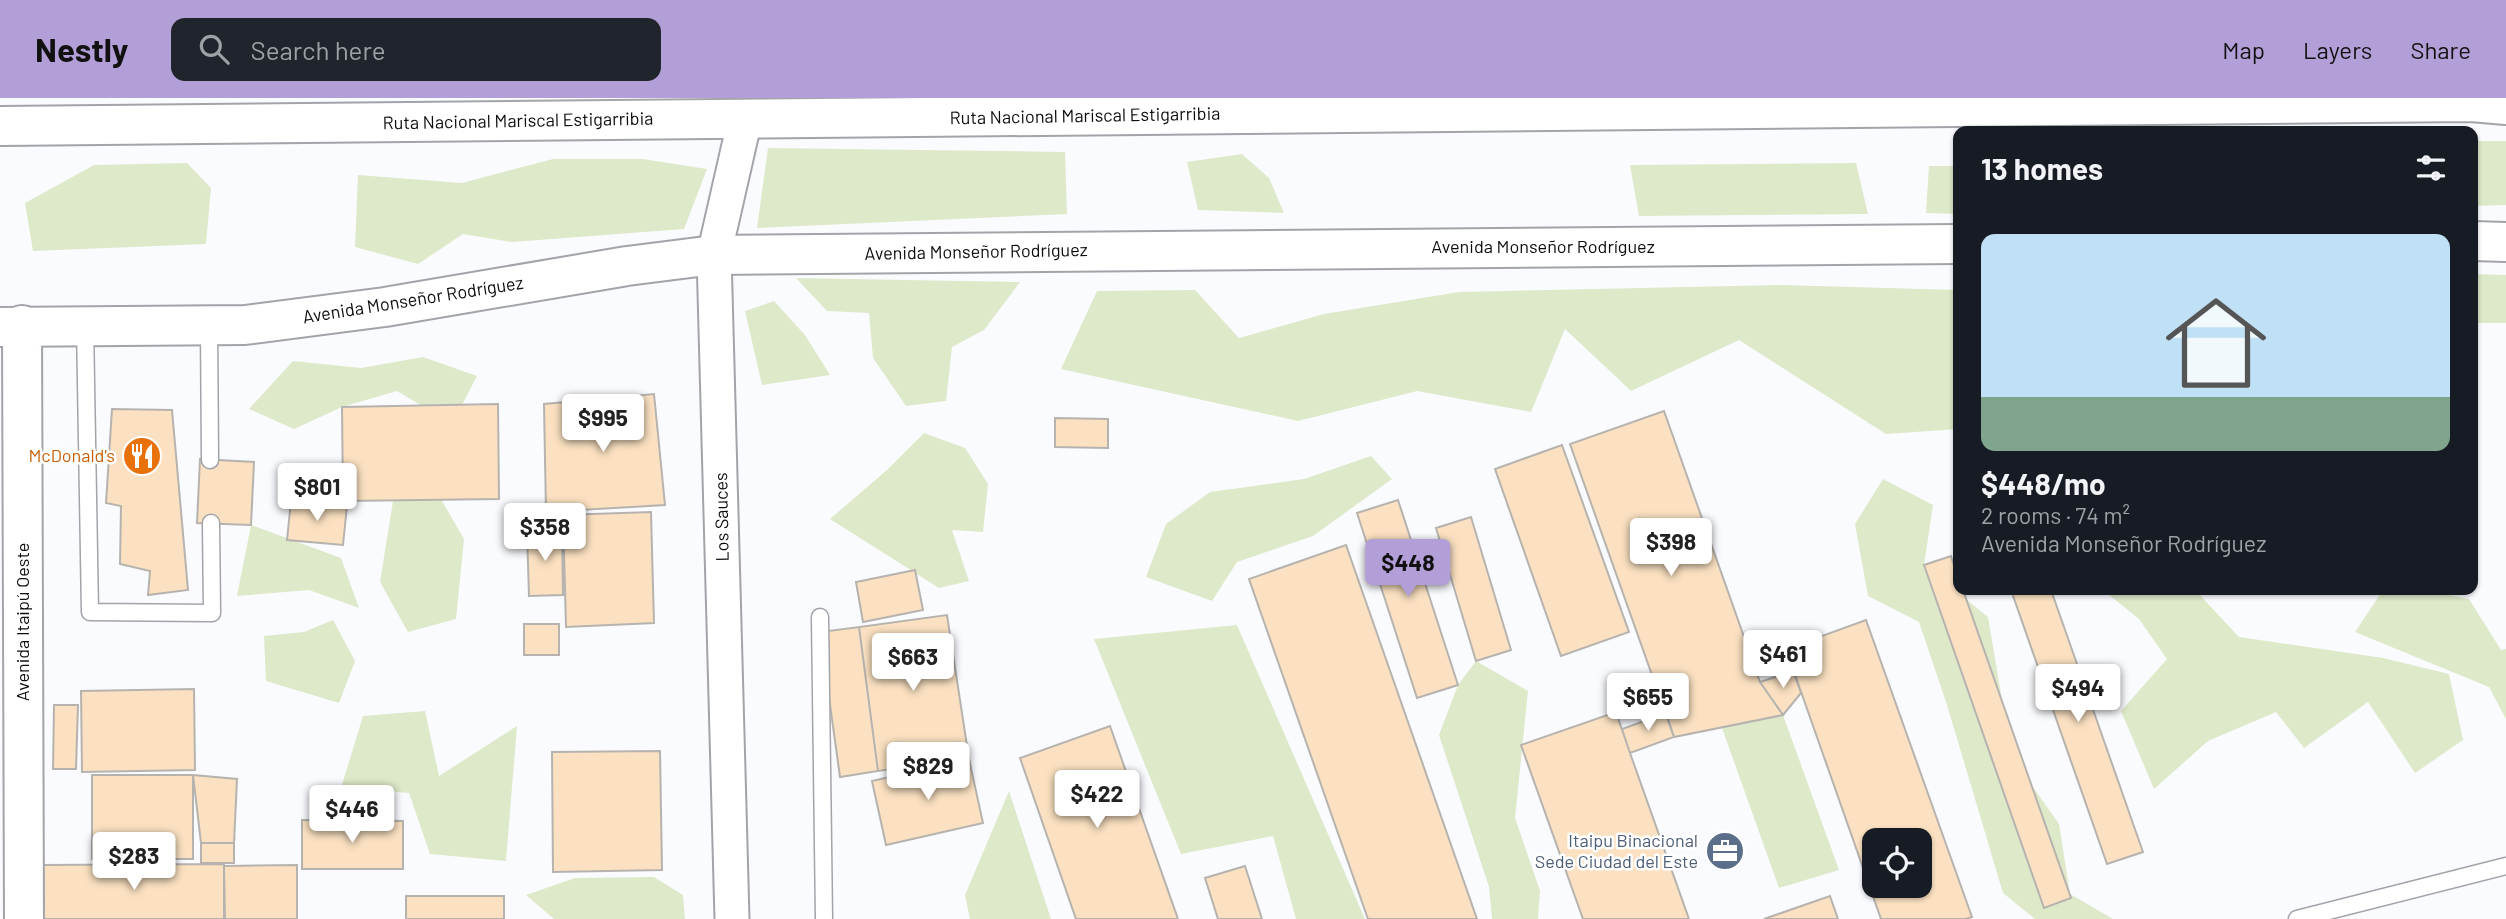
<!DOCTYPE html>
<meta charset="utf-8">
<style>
body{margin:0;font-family:Barlow,sans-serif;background:#20242c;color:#f1f3f6;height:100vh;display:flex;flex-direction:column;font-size:26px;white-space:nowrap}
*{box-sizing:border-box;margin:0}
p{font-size:23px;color:#9ea1a6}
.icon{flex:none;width:38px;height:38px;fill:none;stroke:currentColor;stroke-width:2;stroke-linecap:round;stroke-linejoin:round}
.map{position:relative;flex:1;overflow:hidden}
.panel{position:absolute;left:1953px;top:28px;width:525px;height:469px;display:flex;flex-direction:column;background:#171b24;border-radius:14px;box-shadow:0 2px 5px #0004}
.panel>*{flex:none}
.tools{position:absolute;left:1862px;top:730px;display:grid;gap:14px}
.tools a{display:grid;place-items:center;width:70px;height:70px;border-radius:14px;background:#171b24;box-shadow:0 2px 5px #0004;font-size:35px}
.price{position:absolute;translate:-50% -60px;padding:0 16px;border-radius:7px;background:#fff;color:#222;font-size:23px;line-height:46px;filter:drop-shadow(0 2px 4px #0008)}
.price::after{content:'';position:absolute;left:50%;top:42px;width:21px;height:16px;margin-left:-10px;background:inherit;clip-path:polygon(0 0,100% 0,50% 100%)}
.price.selected{background:#b39fd7;color:#111}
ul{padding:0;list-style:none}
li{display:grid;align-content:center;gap:14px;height:371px;padding:0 28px}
li span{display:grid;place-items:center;height:217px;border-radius:14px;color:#555}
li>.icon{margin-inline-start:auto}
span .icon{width:126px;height:126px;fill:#fffc;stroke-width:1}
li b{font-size:30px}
h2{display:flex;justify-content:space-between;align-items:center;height:84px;padding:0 28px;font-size:30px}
header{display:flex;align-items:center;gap:42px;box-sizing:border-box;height:98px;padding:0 35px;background:#b39fd7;color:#111}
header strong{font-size:33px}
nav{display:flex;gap:38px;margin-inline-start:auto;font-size:24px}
.search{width:490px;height:63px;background:#20242c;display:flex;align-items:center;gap:18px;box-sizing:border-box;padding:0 24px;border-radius:14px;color:#9ea1a6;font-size:26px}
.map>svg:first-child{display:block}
.green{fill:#dde9c9}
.building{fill:#fbe1c1;stroke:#b6b3af;stroke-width:2;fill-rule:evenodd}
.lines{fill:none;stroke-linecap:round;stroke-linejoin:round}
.service-casing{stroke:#a2a4a9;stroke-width:19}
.minor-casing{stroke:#a2a4a9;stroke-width:37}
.tertiary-casing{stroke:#a2a4a9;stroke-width:42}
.trunk-casing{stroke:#a2a4a9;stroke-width:42}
.service{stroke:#fff;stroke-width:16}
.minor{stroke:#fff;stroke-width:33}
.tertiary{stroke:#fff;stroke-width:38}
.trunk{stroke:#fff;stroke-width:38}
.labels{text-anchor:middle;stroke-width:5;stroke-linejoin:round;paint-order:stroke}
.street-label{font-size:18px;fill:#0b0c0d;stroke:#fff}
.food-label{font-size:18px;fill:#c56008;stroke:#fff;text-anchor:end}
.service-label{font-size:18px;fill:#4e5e75;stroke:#fff;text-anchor:end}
</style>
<header>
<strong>Nestly</strong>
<div class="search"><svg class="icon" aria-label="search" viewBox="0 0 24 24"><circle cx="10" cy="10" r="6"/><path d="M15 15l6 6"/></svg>Search here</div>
<nav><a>Map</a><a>Layers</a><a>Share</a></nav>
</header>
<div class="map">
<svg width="2506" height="821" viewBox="0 0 2506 821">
<rect width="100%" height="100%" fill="#fafbfe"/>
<path class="green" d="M 2473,43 L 2506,43 L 2506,107 L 2473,108 Z
M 768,50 L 1065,54 L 1067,116 L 757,130 Z
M 1242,56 L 1269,80 L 1284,115 L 1198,112 L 1187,64 Z
M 553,61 L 643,61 L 707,71 L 684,131 L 512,144 L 463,136 L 418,166 L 355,149 L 358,77 L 462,85 Z
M 187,65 L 211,90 L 206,146 L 33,153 L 25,105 L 94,67 Z
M 1856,65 L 1868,116 L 1639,118 L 1630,67 Z
M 1929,68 L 1958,68 L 1958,116 L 1926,115 Z
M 2473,176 L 2506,177 L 2506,225 L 2473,225 Z
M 796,180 L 1020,184 L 984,232 L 952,249 L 946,303 L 906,308 L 873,260 L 869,215 L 827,213 Z
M 1781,187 L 1958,192 L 1958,331 L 1886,336 L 1739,242 L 1631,293 L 1565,231 L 1531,314 L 1417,293 L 1298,323 L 1061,271 L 1097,193 L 1195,192 L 1239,240 L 1324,216 L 1459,194 Z
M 774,203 L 805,237 L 830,277 L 762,287 L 745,213 Z
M 423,259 L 477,278 L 452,326 L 397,293 L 342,309 L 294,331 L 249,311 L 293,263 L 361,270 Z
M 924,335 L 965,350 L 988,386 L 983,434 L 952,432 L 969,483 L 939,490 L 830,421 L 887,372 Z
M 1371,358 L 1392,381 L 1313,438 L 1237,464 L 1212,503 L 1146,479 L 1166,426 L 1210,394 L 1304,381 Z
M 1883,381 L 1933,407 L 1924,467 L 1988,519 L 2004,614 L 2033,689 L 2059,726 L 2070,796 L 2113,821 L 2035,821 L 2003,795 L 1947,607 L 1919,524 L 1868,498 L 1855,426 Z
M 431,384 L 464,441 L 456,521 L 408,534 L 380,484 L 393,403 Z
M 251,427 L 341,460 L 359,510 L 309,492 L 237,498 Z
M 2103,492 L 2195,492 L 2239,539 L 2383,560 L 2449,576 L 2463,642 L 2415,675 L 2368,604 L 2304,650 L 2276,614 L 2208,643 L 2154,691 L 2121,613 L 2167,561 L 2139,521 Z
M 2383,492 L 2423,492 L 2469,501 L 2501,552 L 2506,551 L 2506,621 L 2489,589 L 2355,534 Z
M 333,522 L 355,563 L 339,605 L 266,583 L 264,538 L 304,534 Z
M 1237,527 L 1365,821 L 1296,821 L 1273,738 L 1181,756 L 1094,541 Z
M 1476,563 L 1528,593 L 1515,720 L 1540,793 L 1538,821 L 1492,821 L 1489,789 L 1439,637 L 1458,587 Z
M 425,613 L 439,678 L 517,628 L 506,763 L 430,756 L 409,695 L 341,690 L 363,618 Z
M 1783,617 L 1839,772 L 1779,790 L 1722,630 Z
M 1009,693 L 1051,821 L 970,821 L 965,797 Z
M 654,779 L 683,797 L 685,821 L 554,821 L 526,797 L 575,780 Z"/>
<path class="building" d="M 654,296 L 665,407 L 546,414 L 544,306 Z
M 498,306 L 499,401 L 343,403 L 342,309 Z
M 112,311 L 172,312 L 188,492 L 148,497 L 150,473 L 120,466 L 121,408 L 106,405 Z
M 1664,313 L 1760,584 L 1783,617 L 1674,639 L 1570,346 Z
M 1055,320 L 1108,321 L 1108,350 L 1055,349 Z
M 1562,347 L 1629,534 L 1561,558 L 1495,371 Z
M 200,361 L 254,364 L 251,427 L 197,425 Z
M 1398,402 L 1458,587 L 1417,600 L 1357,415 Z
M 291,403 L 347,408 L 343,447 L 287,442 Z
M 651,414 L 654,525 L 566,529 L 563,417 Z
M 1471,419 L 1511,552 L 1476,563 L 1436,430 Z
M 562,432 L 563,497 L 529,498 L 527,433 Z
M 1346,447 L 1477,821 L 1368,821 L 1249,481 Z
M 1951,458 L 1958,479 L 1958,492 L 1963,492 L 2071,800 L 2044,810 L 1924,467 Z
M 915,472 L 923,512 L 863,524 L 856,484 Z
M 2011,492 L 2051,492 L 2143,754 L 2107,766 Z
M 947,517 L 969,661 L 878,673 L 859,529 Z
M 1866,522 L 1972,819 L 1966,821 L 1881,821 L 1786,551 ZM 1874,742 L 1920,742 L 1920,788 L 1874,788 Z
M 524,526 L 559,526 L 559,557 L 524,557 Z
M 859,529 L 878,673 L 840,679 L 820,534 Z
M 1793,573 L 1801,595 L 1783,617 L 1760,584 Z
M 194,591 L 195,672 L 82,674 L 81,593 Z
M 54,607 L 78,607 L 76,671 L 53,671 Z
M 1616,614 L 1630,655 L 1689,821 L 1583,821 L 1521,647 Z
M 1666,615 L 1674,639 L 1630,655 L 1622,631 Z
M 1110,628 L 1178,821 L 1076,821 L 1020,660 Z
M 660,653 L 662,772 L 553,774 L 552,654 Z
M 969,661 L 983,725 L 886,747 L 872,683 Z
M 92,677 L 193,677 L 193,761 L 92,761 Z
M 193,677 L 237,681 L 234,745 L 201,745 Z
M 302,722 L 403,723 L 403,771 L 302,771 Z
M 201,745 L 234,745 L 234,765 L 201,765 Z
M 224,766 L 224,821 L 43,821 L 43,767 Z
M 297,767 L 297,821 L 225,821 L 224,768 Z
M 1245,768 L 1262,821 L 1218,821 L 1205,780 Z
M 406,798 L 504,798 L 504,821 L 406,821 Z
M 1830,798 L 1838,821 L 1764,821 Z"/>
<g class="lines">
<defs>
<path id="service" d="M 85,227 L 90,514 L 212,515 L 211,425
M 209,228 L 210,362
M 820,519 L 824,821
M 2297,821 L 2506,768"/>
<path id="minor" d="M 732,821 L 714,157 L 745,21"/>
<path id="tertiary" d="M 2473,143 L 2506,144
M 22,227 L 24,821
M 0,229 L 245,227 L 385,209 L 627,168 L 714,157 L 1958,146"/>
<path id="trunk" d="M 0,28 L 2471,4 L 2506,7"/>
</defs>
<use href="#service" class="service-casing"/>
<use href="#minor" class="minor-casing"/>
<use href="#tertiary" class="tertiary-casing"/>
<use href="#trunk" class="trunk-casing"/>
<use href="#service" class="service"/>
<use href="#minor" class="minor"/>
<use href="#tertiary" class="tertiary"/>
<use href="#trunk" class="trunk"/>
</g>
<defs>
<symbol id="restaurant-disc" viewBox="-11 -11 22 22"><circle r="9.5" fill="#e8710a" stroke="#fff"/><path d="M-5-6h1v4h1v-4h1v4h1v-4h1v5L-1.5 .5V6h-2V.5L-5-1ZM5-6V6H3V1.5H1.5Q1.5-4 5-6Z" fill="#fff"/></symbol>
<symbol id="office-disc" viewBox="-11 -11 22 22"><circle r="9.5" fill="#5c6f8a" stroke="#fff"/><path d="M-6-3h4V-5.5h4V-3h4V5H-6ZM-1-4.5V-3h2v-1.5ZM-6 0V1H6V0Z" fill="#fff"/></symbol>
</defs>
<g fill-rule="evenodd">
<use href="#restaurant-disc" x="120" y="336" width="44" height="44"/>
<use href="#office-disc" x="1703" y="731" width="44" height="44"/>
</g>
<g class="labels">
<g class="street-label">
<text transform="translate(1085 18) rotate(-1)" y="6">Ruta Nacional Mariscal Estigarribia</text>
<text transform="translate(518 23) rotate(-1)" y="6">Ruta Nacional Mariscal Estigarribia</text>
<text x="1543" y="155">Avenida Monseñor Rodríguez</text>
<text transform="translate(976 154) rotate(-1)" y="6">Avenida Monseñor Rodríguez</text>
<text transform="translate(413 202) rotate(-9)" y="6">Avenida Monseñor Rodríguez</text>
<text transform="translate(722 419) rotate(-91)" y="6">Los Sauces</text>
<text transform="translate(23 524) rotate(-90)" y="6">Avenida Itaipú Oeste</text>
</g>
<g class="food-label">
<text x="115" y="364">McDonald's</text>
</g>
<g class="service-label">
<text x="1698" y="749">Itaipu Binacional<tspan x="1698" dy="21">Sede Ciudad del Este</tspan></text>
</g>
</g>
</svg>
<div class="tools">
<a><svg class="icon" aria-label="locate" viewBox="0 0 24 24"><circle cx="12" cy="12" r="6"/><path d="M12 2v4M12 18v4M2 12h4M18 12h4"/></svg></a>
</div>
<b class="price" style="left:603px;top:356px">$995</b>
<b class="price" style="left:317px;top:425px">$801</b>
<b class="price" style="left:545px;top:465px">$358</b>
<b class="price" style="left:1671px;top:480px">$398</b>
<b class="price selected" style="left:1408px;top:501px">$448</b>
<b class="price" style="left:1783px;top:592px">$461</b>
<b class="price" style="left:913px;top:595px">$663</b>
<b class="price" style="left:2078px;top:626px">$494</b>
<b class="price" style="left:1648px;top:635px">$655</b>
<b class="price" style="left:928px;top:704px">$829</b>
<b class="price" style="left:1097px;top:732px">$422</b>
<b class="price" style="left:352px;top:747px">$446</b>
<b class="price" style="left:134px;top:794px">$283</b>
<section class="panel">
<h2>13 homes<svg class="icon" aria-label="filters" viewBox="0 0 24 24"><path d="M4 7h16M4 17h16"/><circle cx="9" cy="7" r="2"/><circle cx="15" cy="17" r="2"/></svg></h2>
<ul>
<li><span style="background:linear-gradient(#bfe0f5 75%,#7fa58c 0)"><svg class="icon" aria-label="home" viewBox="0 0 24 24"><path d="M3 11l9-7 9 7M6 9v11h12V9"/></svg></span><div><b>$448/mo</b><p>2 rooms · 74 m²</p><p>Avenida Monseñor Rodríguez</p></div></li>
</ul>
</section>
</div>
